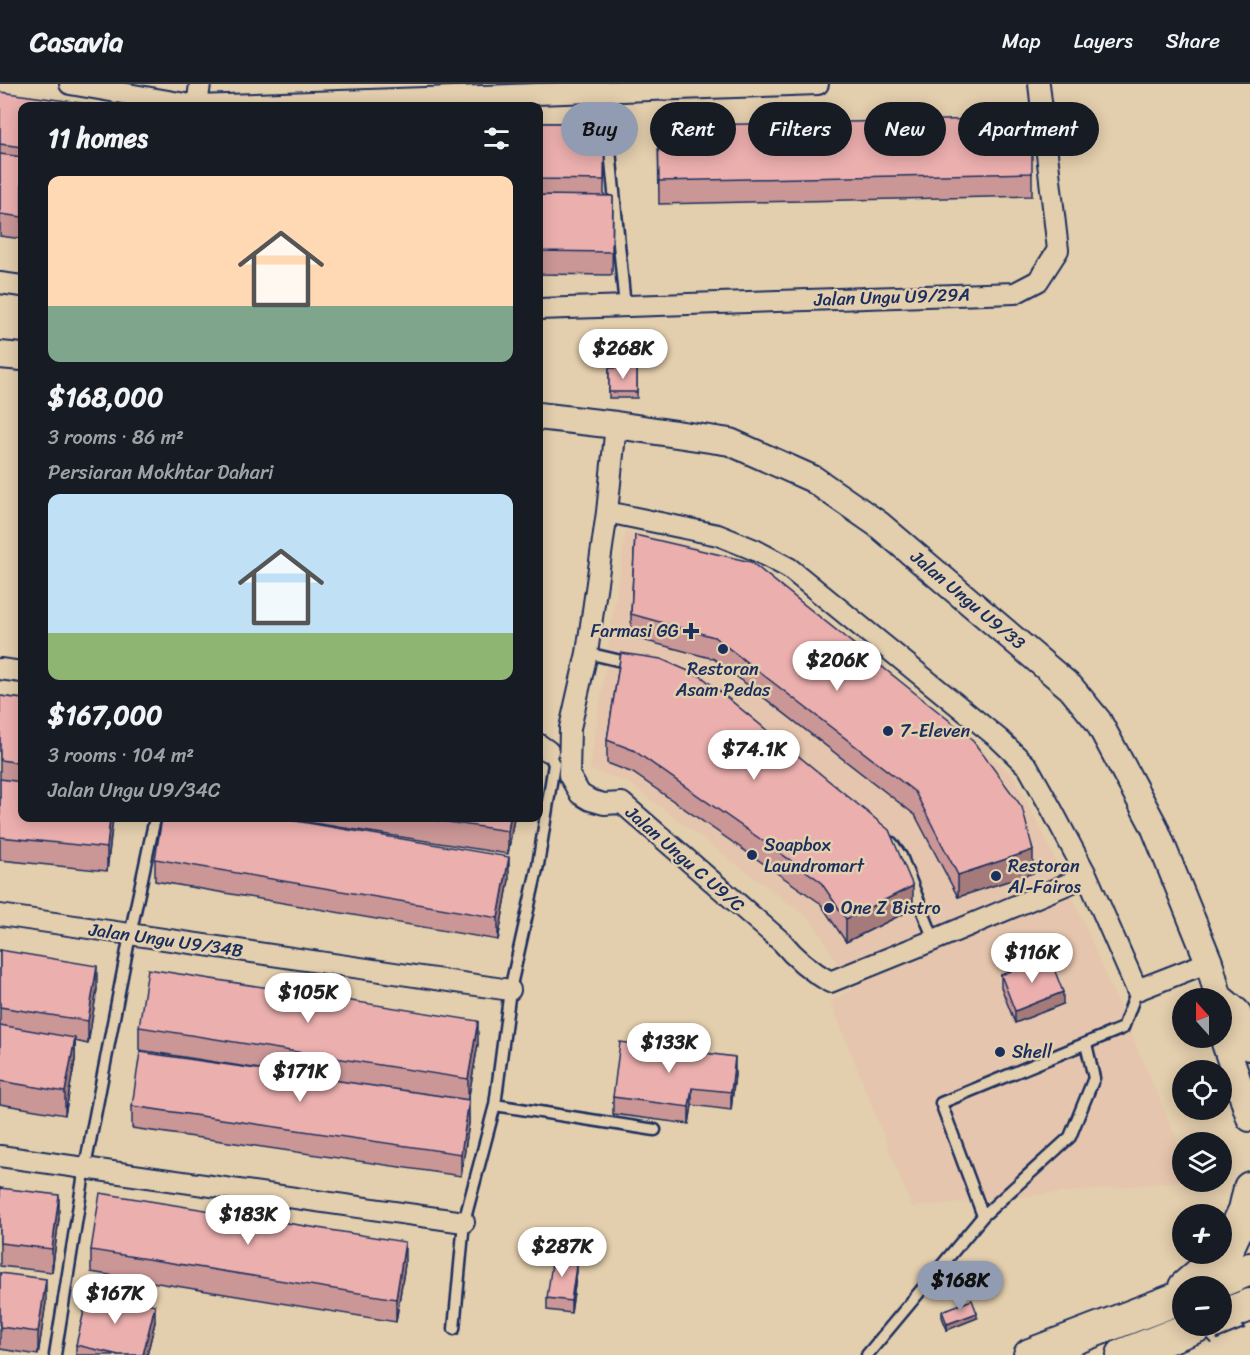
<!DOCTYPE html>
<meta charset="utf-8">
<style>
body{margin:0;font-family:Sriracha,sans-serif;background:#20242c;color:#f1f3f6;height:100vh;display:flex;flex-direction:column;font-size:22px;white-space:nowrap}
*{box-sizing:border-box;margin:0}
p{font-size:20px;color:#9ea1a6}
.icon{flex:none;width:33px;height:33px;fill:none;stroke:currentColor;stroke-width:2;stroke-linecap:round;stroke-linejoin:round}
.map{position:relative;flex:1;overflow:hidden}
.sheet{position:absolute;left:18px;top:18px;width:525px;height:720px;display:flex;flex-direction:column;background:#171b24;border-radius:12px;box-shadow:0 3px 15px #0003}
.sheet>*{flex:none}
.banner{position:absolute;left:561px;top:18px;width:570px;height:54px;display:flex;gap:12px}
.needle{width:39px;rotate:339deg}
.buttons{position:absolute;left:1172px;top:904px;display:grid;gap:12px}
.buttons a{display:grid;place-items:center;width:60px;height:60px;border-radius:50%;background:#171b24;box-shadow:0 3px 15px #0003;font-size:30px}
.price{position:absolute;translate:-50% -51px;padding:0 14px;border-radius:21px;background:#fff;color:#222;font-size:20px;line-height:39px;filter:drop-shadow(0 2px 3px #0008)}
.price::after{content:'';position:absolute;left:50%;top:36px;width:18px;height:14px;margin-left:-9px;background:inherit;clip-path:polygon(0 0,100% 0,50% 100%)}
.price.current{background:#919bb2;color:#111}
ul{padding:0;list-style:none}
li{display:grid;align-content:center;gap:12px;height:318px;padding:0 30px}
li span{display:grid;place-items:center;height:186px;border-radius:12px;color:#555}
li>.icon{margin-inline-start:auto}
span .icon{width:108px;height:108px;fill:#fffc;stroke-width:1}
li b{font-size:26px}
h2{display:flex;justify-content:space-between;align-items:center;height:72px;padding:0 30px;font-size:26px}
.chip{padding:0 21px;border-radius:27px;background:#171b24;box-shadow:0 3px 15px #0003;font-size:21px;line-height:54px}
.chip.current{background:#919bb2;color:#111}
header{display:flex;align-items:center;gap:36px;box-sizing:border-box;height:84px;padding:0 30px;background:#171b24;border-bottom:2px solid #363941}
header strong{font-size:28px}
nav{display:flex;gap:33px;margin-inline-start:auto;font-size:21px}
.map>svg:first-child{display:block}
.built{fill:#e5c5ad}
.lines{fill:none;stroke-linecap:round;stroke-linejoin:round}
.service-casing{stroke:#1b2f5e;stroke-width:15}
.minor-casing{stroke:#1b2f5e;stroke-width:24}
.tertiary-casing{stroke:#1b2f5e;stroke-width:30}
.primary-casing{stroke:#1b2f5e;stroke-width:36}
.service{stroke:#e3cead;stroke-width:10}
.minor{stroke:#e3cead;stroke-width:20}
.tertiary{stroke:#e3cead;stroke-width:26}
.primary{stroke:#e3cead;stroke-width:32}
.primary-bridge-casing{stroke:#1b2f5e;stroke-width:36;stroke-linecap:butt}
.primary-bridge{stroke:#e3cead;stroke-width:32}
.wall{fill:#ca9696;stroke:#1b2f5e;stroke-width:1.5}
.shaded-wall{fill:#a47a7a;stroke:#1b2f5e;stroke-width:1.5}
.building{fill:#ebafae;stroke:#1b2f5e;stroke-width:1.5}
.poi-dot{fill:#1b2f5e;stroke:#e3cead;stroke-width:2}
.labels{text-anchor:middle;stroke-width:5;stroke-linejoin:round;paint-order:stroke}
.street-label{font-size:18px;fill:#1b2f5e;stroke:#e3cead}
.poi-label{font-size:18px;fill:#1b2f5e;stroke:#e3cead;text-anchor:start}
</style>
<header>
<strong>Casavia</strong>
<nav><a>Map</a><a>Layers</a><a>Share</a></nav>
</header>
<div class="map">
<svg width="1250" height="1271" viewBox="0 0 1250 1271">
<rect width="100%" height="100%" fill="#e3cead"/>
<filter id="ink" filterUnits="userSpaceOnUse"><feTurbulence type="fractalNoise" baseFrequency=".0167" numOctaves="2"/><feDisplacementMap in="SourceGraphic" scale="12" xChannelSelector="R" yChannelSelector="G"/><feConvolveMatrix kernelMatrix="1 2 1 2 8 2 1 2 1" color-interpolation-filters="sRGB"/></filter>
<g filter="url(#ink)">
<path class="built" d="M 626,448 L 716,467 L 782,500 L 1014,692 L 1061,787 L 1182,1069 L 1182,1097 L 912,1123 L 831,917 L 851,907 L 828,861 L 810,835 L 628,698 L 590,685 Z"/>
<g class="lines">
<defs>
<path id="service" d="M 604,3 L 625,223
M 587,569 L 634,580
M 892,759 L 901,772 L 934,856
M 495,1021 L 655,1046
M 983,1132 L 941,1019 L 1123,944 L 1137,906
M 454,1245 L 464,1138 L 495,1021 L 510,906 L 538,781 L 554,680 L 548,667
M 55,1271 L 85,1083 L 130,851 L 155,734
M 867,1271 L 983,1132 L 1070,1053 L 1094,994 L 1086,960"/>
<path id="minor" d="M 70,0 L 197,22 L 818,0
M 197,22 L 200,0
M 0,199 L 22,202
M 538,225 L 1015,209 L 1038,197 L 1058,166 L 1039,0
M 616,341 L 607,428 L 587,569 L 570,644 L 569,691 L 580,710 L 590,716 L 604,720 L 622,719 L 782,858 C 796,875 811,887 830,898 L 934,856 L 1087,792
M 607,428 L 718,451 L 755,466 L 789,484 L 999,655 L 1028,683 L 1052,726 L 1087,792 L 1137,906 L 1209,878
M 0,585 L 22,588
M 538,660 L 548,667
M 0,831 L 510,906
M 0,1072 L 464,1138"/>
<path id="tertiary" d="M 0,271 L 22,273
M 538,332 L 616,341 L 730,358 L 813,395 L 878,440 L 1071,604 L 1098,637 L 1154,742 L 1209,878 L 1219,915
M 1219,913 L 1237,928 L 1250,963
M 1221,947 L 1250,1034"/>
<path id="primary" d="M 1185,1203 L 1226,1167 L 1245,1126 L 1250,1104
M 1206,1203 L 1250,1185
M 1221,1232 L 1250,1221
M 1219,1242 L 1231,1255 L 1235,1271
M 1030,1271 L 1182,1213
M 1123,1271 L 1197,1242"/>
</defs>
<use href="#service" class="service-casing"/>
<use href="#minor" class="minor-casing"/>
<use href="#tertiary" class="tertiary-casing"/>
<use href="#primary" class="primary-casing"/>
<use href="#service" class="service"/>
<use href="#minor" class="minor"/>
<use href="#tertiary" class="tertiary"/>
<use href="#primary" class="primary"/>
<defs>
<path id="primary-bridge" d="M 1223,1271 L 1250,1260"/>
</defs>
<use href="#primary-bridge" class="primary-bridge-casing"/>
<use href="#primary-bridge" class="primary-bridge"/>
</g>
<path class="wall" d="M 0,8 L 22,22 L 22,155 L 0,152 Z
M 538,39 L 605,39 L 604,111 L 613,112 L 612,191 L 538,190 Z
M 658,42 L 1032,89 L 1032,112 L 659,120 Z
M 609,284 L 637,284 L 637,314 L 609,314 Z
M 635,451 L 1033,789 L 958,813 L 915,731 L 714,575 L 631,553 L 631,530 Z
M 621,569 L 913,825 L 846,858 L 820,819 L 633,689 L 607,679 L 607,656 Z
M 0,612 L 22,615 L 22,734 L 113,734 L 107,787 L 0,776 Z
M 282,734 L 514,734 L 508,770 Z
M 155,775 L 509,796 L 498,856 L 155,797 Z
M 0,866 L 97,905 L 88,960 L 75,957 L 75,976 L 65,1031 L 0,1020 Z
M 1001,891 L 1063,920 L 1015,939 L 1001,903 Z
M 139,943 L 478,960 L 468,1016 L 469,1039 L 461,1092 L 132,1044 L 132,1022 L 368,1002 L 139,966 Z
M 735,990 L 731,1026 L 692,1021 L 689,1040 L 613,1030 L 613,1013 Z
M 0,1104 L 59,1134 L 52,1188 L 0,1182 Z
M 91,1166 L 405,1180 L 396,1238 L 91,1188 Z
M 577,1187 L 571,1229 L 547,1226 L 547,1214 Z
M 0,1189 L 46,1218 L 38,1271 L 0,1265 Z
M 942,1227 L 977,1234 L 947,1246 L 942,1233 Z
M 155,1238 L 147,1271 L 76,1271 L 76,1261 Z"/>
<path class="shaded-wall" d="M 110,734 L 113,734 L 107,787 L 107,764 Z
M 510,734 L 514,734 L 508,770 L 508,747 Z
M 1033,766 L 1033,789 L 958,813 L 958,791 Z
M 509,773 L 509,796 L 498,856 L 498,834 Z
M 913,802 L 913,825 L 846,858 L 846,835 Z
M 97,882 L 97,905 L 88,960 L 88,937 Z
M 1063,908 L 1063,920 L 1015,939 L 1015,927 Z
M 478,937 L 478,960 L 468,1017 L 468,995 Z
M 75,954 L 75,976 L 65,1031 L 65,1008 Z
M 735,973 L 735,990 L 731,1026 L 731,1008 Z
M 692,1004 L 692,1021 L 689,1040 L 689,1023 Z
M 469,1016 L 469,1039 L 461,1092 L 461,1070 Z
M 59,1111 L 59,1134 L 52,1188 L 52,1165 Z
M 405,1158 L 405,1180 L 396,1238 L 396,1215 Z
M 577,1175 L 577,1187 L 571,1229 L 571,1217 Z
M 46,1195 L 46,1218 L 38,1271 L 38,1248 Z
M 155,1221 L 155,1238 L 147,1271 L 143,1271 Z
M 977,1229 L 977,1234 L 947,1246 L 947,1240 Z"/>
<path class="building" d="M 0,8 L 103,22 L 22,22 L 22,63 L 0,60 Z
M 1032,34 L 1032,89 L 659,97 L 658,42 Z
M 538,39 L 605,39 L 604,96 L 538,95 Z
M 0,70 L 22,73 L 22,133 L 0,130 Z
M 538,111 L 613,112 L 612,168 L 538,167 Z
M 609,284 L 637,284 L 637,308 L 609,308 Z
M 635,451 L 751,478 L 970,653 L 1022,723 L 1033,766 L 958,791 L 915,708 L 714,553 L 631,530 Z
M 621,569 L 661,575 L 702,593 L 889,746 L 913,802 L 846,835 L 820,797 L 633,666 L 607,656 Z
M 0,612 L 22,615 L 22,679 L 0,676 Z
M 0,695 L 22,698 L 22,734 L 110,734 L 107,764 L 0,753 Z
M 162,734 L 278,734 L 509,773 L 498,834 L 155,775 Z
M 421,734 L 510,734 L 508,747 Z
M 0,866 L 97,882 L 88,937 L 0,923 Z
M 1049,872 L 1063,908 L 1015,927 L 1001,891 Z
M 148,885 L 478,937 L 468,995 L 139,943 Z
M 0,941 L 75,954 L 65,1008 L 0,997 Z
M 620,958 L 735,973 L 731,1008 L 692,1004 L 689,1023 L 613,1013 Z
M 140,968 L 469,1016 L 461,1070 L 132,1022 Z
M 0,1104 L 59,1111 L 52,1165 L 0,1159 Z
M 100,1109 L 405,1158 L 396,1215 L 91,1166 Z
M 553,1172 L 577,1175 L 571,1217 L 547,1214 Z
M 0,1189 L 46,1195 L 38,1248 L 0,1243 Z
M 89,1206 L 155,1221 L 143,1271 L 119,1271 L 76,1261 Z
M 972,1216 L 977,1229 L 947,1240 L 942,1227 Z"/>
</g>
<g class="poi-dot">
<path d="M688 538h6v6h6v6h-6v6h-6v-6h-6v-6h6z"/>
<circle cx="723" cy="565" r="6"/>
<circle cx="888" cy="647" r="6"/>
<circle cx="752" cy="771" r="6"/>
<circle cx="996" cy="792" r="6"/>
<circle cx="829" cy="824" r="6"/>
<circle cx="1000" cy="968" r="6"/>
</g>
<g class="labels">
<g class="street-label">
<text transform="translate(892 213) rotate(-2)" y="6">Jalan Ungu U9/29A</text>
<text transform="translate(968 516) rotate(40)" y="6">Jalan Ungu U9/33</text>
<text transform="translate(685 775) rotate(41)" y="6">Jalan Ungu C U9/C</text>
<text transform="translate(166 856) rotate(8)" y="6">Jalan Ungu U9/34B</text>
</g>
<g class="poi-label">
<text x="679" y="553" text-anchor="end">Farmasi GG</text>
<text x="723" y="591" text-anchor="middle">Restoran<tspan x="723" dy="21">Asam Pedas</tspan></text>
<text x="900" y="653">7-Eleven</text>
<text x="764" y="767">Soapbox<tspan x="764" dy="21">Laundromart</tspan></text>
<text x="1008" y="788">Restoran<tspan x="1008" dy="21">Al-Fairos</tspan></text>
<text x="841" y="830">One Z Bistro</text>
<text x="1012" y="974">Shell</text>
</g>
</g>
</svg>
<div class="buttons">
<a><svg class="needle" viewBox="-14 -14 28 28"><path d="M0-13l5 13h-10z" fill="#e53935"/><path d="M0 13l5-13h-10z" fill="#9ea1a6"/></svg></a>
<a><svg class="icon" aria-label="locate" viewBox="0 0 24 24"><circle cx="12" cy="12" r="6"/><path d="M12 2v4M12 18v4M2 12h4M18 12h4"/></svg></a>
<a><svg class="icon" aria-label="layers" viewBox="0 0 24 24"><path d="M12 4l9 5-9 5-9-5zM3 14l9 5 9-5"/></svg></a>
<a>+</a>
<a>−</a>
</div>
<b class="price" style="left:623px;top:296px">$268K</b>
<b class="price" style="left:837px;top:608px">$206K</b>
<b class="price" style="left:754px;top:697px">$74.1K</b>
<b class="price" style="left:1032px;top:900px">$116K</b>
<b class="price" style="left:308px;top:940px">$105K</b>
<b class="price" style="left:669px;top:990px">$133K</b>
<b class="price" style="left:300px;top:1019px">$171K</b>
<b class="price" style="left:248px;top:1162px">$183K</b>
<b class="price" style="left:562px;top:1194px">$287K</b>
<b class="price current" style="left:960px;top:1228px">$168K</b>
<b class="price" style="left:115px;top:1241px">$167K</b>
<div class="banner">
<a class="chip current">Buy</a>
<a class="chip">Rent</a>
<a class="chip">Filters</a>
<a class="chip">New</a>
<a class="chip">Apartment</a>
</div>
<section class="sheet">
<h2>11 homes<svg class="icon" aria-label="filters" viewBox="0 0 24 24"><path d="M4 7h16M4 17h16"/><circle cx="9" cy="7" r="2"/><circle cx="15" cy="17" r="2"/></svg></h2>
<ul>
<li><span style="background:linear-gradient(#ffd9b3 70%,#7fa58c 0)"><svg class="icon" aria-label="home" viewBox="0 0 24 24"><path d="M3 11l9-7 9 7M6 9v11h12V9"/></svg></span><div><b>$168,000</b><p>3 rooms · 86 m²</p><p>Persiaran Mokhtar Dahari</p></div></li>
<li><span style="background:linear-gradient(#bfe0f5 75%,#8fb573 0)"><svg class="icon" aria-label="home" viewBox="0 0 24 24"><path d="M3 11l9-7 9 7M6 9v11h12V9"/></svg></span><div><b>$167,000</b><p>3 rooms · 104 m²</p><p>Jalan Ungu U9/34C</p></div></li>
</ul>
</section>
</div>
